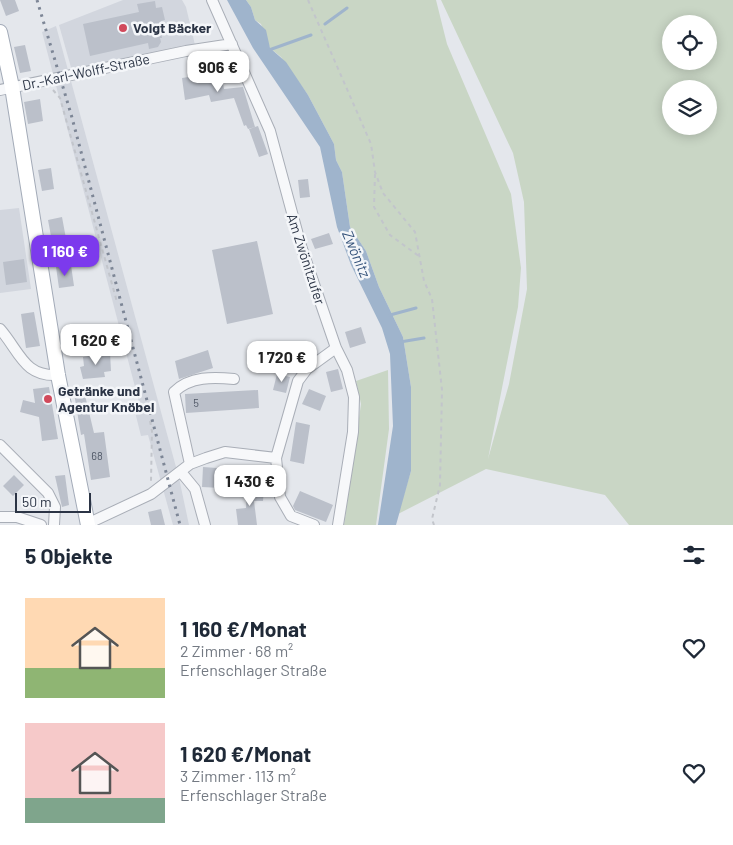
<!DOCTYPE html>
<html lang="de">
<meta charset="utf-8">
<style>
body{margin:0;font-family:Barlow,sans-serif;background:#f2f2f3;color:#1f2937;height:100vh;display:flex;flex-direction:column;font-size:19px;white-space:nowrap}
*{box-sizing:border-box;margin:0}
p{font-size:16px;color:#747a83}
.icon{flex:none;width:28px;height:28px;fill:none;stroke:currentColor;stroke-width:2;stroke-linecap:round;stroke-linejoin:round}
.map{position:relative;height:525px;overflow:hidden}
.drawer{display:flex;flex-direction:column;background:#fff;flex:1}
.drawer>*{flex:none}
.tools{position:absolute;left:662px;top:15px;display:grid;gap:10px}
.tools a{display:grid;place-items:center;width:55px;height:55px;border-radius:50%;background:#fff;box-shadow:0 2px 12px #0003;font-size:25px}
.scale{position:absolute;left:15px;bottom:12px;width:76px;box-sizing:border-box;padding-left:5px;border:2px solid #2b3445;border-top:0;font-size:14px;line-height:18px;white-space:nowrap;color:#2b3445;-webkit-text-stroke:4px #f4f6f9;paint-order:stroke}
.price{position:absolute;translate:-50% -42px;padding:0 11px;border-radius:10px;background:#fff;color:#222;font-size:16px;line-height:32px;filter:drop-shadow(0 1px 2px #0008)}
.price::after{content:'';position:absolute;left:50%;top:30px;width:15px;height:11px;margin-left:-8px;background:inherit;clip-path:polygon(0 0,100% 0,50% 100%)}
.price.current{background:#7c3aed;color:#fff}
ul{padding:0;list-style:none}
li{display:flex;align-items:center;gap:15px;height:125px;padding:0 25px}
li span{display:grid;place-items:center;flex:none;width:140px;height:100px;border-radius:0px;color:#555}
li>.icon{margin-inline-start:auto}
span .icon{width:60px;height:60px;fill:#fffc;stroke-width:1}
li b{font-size:21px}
h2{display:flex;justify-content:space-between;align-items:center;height:60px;padding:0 25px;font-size:21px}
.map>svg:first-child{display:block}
.built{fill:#d2d6de}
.green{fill:#c9d6c5;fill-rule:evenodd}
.water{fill:#9fb4cc}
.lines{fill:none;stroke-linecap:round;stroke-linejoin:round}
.stream{stroke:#9fb4cc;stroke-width:3}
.building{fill:#bbc0ca}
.minor-casing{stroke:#a9aeb7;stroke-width:12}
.major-casing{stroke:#a3abb8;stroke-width:16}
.path{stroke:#c2c5cb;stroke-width:2;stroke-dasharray:4 4;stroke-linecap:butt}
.minor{stroke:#f7f8fa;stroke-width:10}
.major{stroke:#fff;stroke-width:14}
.rail{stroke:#7d8696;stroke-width:3;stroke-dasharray:2.5 5;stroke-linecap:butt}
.poi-dot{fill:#d1495b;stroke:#f4f6f9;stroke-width:2}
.labels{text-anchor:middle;stroke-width:5;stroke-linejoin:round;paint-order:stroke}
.number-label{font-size:11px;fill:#4f5766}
.poi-label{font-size:14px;font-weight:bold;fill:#2b3445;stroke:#f4f6f9;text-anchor:start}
.street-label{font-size:14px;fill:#2b3445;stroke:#f4f6f9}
.water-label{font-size:15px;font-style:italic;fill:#34527a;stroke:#f4f6f9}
</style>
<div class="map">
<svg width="733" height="525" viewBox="0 0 733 525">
<rect width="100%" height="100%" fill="#e4e7ec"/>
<path class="built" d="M 123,0 L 182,0 L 186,7 L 195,45 L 72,71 L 59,25 Z
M 56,26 L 179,478 L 189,525 L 173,525 L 148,435 L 141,436 L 134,408 L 140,406 L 42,32 Z
M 19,208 L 31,289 L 0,293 L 0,210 Z"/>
<path class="green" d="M 246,0 L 436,0 L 447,44 L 511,194 L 521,268 L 518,307 L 488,459 L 509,384 L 527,289 L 524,202 L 513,153 L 441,0 L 733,0 L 733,525 L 629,525 L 605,495 L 486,469 L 398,514 L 411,471 L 411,387 L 403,337 L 379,287 L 366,251 L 350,227 L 342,172 L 336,160 L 334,144 L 308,95 L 281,57 L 270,48 L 261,24 L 255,20 L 251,7 ZM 671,24 L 709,24 L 709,61 L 671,61 ZM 671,89 L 709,89 L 709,126 L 671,126 Z
M 388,370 L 389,429 L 376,525 L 344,525 L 361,404 L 356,381 Z"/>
<path class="water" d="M 227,0 L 246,0 L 251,7 L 255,20 L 266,30 L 270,48 L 286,62 L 308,95 L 334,144 L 336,160 L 342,172 L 350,227 L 366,251 L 379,287 L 403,337 L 411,387 L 411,471 L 396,525 L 378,525 L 393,426 L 390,354 L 382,328 L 351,265 L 337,227 L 320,147 L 253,48 Z"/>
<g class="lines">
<path class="stream" d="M 325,24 L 347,8
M 269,50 L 311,35
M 390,315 L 416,308
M 400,342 L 424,338"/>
</g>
<path class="building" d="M 0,0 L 15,0 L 19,11 L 6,16 Z
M 155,1 L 156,8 L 162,7 L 165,20 L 161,21 L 164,32 L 161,32 L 162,38 L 160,38 L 161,42 L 158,47 L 149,49 L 148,43 L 90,56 L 83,24 L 139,12 L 137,4 Z
M 25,45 L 31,71 L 20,73 L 14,47 Z
M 221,72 L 224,89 L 243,87 L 255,127 L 248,129 L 246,125 L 244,126 L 234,98 L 211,102 L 209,95 L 185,100 L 182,78 Z
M 40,99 L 43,121 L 28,124 L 24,102 Z
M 258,126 L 268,154 L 259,157 L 249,129 Z
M 51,168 L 54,189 L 42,191 L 38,170 Z
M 308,179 L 310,197 L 300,198 L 298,180 Z
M 62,217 L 67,244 L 53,247 L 48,220 Z
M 329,233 L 333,244 L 315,249 L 311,239 Z
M 257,241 L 273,314 L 227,324 L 212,250 Z
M 24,259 L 27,282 L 6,285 L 3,262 Z
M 71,265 L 74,286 L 59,288 L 56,267 Z
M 34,312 L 40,346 L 26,348 L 21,314 Z
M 361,327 L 366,343 L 350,348 L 345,332 Z
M 208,350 L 213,368 L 179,379 L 175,361 Z
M 110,352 L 111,371 L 104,372 L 105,377 L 83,379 L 80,367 L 84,366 L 83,357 Z
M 338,369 L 343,389 L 331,392 L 326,372 Z
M 277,374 L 290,377 L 286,393 L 273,390 Z
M 49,387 L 58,439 L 42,441 L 39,417 L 20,412 L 23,400 L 35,403 L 33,389 Z
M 309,389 L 326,396 L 320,411 L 302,404 Z
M 258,390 L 259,408 L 186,413 L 185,394 Z
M 84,391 L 94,433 L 104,432 L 110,477 L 91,480 L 84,434 L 81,435 L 74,393 Z
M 296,422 L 310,425 L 304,464 L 290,461 Z
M 203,467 L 217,468 L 217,476 L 240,477 L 240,489 L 202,487 Z
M 14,475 L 24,485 L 13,496 L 3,486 Z
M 65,475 L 69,505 L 62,507 L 55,476 Z
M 247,484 L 252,484 L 252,489 L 264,489 L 263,501 L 254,501 L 257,525 L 238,525 L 236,509 L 246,508 Z
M 300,491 L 333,505 L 326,522 L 295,510 L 293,506 Z
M 161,509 L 165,525 L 151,525 L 148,512 Z"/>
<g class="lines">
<defs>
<path id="minor" d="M 212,0 L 270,131 L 301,246 L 336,348 L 347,370 L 354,397 L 353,432 L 338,525
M 0,90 L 186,51 L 232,44
M 0,329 C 20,352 24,377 58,375
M 0,445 L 48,493 L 55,507 L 54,525
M 190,464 L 174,392 C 190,376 214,377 234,379
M 181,472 L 195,489 L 205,525
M 0,517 L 17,517 L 41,525
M 87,524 L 151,494 L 190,464 L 206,458 L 225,452 L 276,458
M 314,525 L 291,516 L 280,497 L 276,458 L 298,381 L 307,369 L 336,348"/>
<path id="major" d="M 0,32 L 12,87 L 58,375 L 88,525"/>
</defs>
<use href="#minor" class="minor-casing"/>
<use href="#major" class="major-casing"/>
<path class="path" d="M 308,0 L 371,144 L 375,172 L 383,193 L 415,232 L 424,281 L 432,299 L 442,390 L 440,485 L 432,519 L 434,525
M 53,90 L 60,98 L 117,302
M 375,174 L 374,207 L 390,235 L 420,257
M 150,421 L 152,431 L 151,481"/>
<use href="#minor" class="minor"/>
<use href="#major" class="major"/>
<path class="rail" d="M 37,0 L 71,114 L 180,525"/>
</g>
<g class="poi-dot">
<circle cx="123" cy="28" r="5"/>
<circle cx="48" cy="399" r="5"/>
</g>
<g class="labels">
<g class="number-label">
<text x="196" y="407">5</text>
<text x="97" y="460">68</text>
</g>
<g class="poi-label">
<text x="133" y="33">Voigt Bäcker</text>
<text x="58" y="396">Getränke und<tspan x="58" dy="16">Agentur Knöbel</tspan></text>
</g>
<g class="street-label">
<text transform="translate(86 72) rotate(-12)" y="5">Dr.-Karl-Wolff-Straße</text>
<text transform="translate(306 259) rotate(72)" y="5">Am Zwönitzufer</text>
</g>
<g class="water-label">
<text transform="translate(356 254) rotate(67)" y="5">Zwönitz</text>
</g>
</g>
</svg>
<div class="tools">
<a><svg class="icon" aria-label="locate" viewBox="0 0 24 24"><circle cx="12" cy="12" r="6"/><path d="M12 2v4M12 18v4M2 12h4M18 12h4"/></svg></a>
<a><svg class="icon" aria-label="layers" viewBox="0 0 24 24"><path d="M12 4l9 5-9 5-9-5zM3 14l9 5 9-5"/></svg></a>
</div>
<div class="scale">50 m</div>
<b class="price" style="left:218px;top:93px">906 €</b>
<b class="price current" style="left:65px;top:277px">1 160 €</b>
<b class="price" style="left:96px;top:366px">1 620 €</b>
<b class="price" style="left:282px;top:383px">1 720 €</b>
<b class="price" style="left:250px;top:507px">1 430 €</b>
</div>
<section class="drawer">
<h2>5 Objekte<svg class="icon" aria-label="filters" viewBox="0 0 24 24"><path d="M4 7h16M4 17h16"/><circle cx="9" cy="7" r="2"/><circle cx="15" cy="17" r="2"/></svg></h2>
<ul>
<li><span style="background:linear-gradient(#ffd9b3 70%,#8fb573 0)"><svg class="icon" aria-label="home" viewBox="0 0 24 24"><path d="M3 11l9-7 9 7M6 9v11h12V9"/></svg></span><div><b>1 160 €/Monat</b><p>2 Zimmer · 68 m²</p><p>Erfenschlager Straße</p></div><svg class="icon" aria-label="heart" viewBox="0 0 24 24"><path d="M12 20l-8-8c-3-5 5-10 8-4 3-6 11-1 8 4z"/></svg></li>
<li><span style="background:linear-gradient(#f6c9c9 75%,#7fa58c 0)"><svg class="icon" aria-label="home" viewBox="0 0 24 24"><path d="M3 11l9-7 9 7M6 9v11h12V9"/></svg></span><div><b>1 620 €/Monat</b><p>3 Zimmer · 113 m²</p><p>Erfenschlager Straße</p></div><svg class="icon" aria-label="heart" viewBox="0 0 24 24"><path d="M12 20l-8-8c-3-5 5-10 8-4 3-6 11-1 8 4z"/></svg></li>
</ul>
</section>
